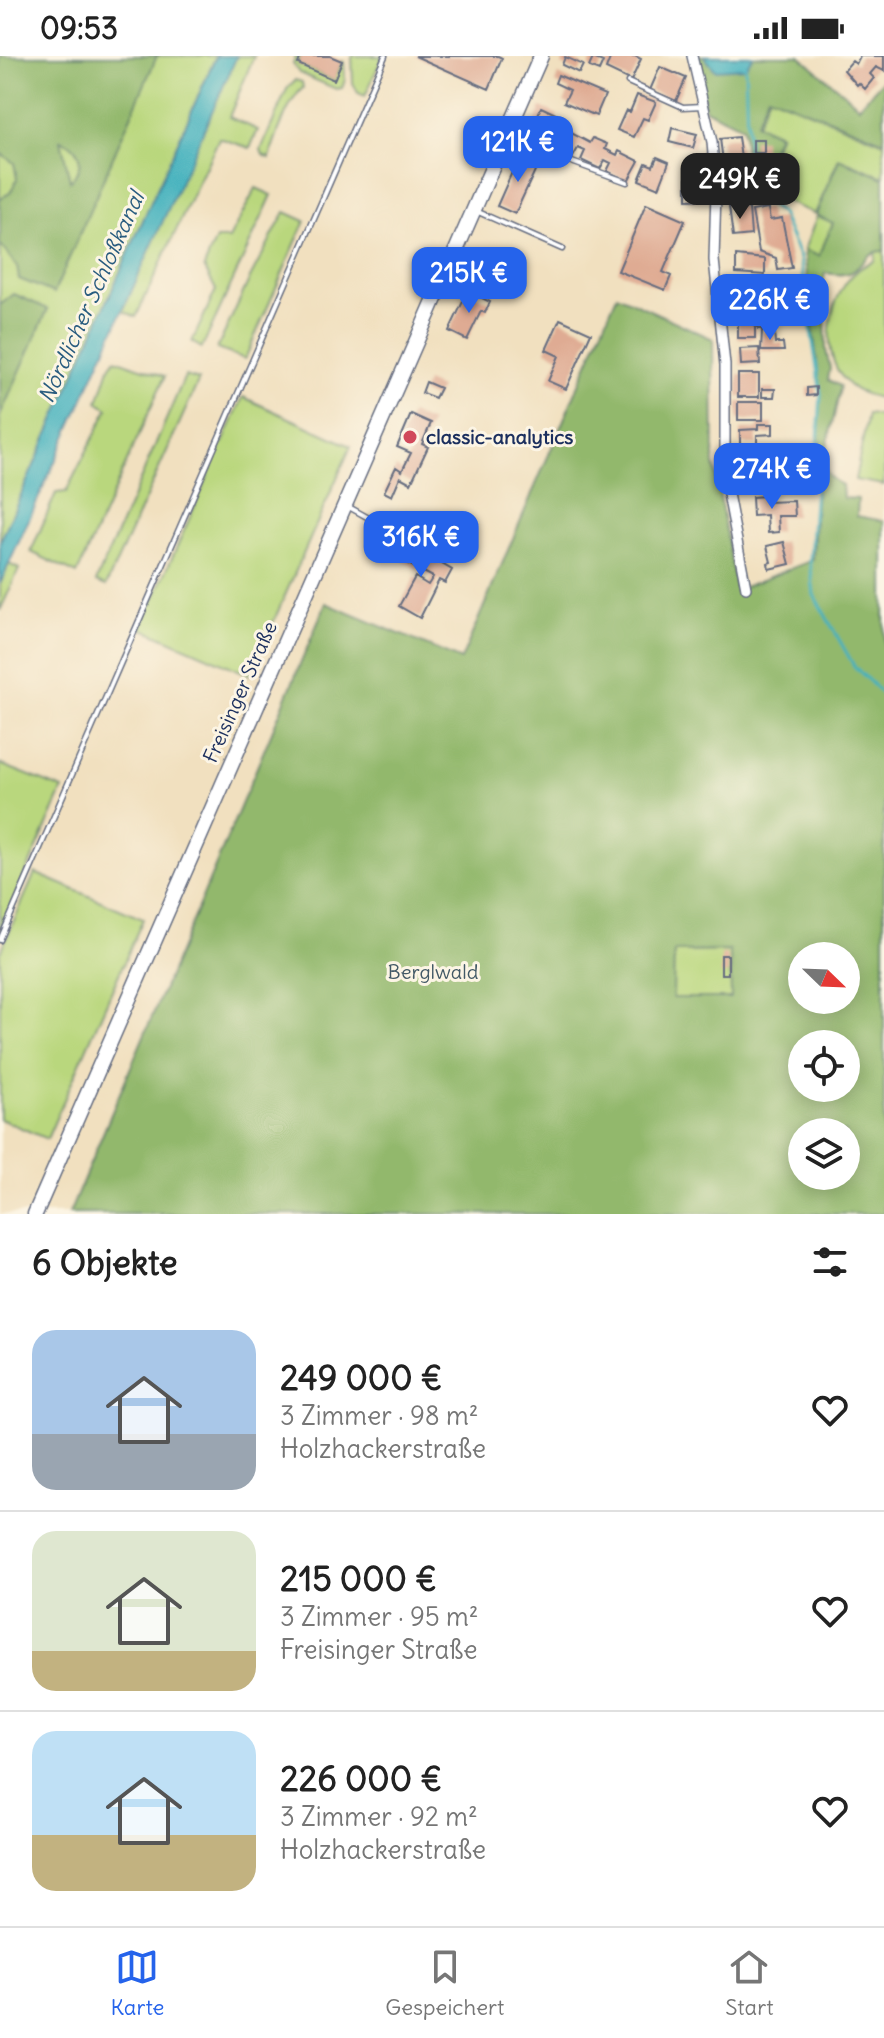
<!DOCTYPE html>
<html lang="de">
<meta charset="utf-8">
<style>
body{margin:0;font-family:Delius,sans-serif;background:#f2f2f2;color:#222;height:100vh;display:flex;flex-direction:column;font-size:30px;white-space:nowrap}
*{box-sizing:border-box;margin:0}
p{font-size:26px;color:#767676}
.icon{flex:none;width:44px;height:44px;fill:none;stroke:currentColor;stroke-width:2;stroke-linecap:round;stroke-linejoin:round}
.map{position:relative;height:1158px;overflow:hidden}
.panel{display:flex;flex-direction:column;background:#fff;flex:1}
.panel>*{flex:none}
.needle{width:52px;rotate:113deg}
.fabs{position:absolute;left:788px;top:886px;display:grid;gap:16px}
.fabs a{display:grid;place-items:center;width:72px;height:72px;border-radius:50%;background:#fff;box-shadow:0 4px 20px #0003;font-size:40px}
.price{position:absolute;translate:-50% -68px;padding:0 18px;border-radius:16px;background:#2563eb;color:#fff;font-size:26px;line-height:52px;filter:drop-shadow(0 2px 4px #0008)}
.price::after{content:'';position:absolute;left:50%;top:48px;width:24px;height:18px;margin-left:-12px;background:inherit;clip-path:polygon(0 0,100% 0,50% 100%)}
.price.active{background:#222;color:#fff}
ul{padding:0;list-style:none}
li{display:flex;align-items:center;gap:24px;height:200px;padding:0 32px}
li+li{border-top:2px solid #e0e0e0}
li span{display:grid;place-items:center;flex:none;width:224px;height:160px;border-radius:24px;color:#555}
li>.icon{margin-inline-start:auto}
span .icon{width:96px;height:96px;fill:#fffc;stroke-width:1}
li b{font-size:34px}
h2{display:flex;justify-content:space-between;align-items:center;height:96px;padding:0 32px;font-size:34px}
.status{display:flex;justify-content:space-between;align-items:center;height:56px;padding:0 40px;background:#fff;direction:ltr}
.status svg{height:22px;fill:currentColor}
.dock{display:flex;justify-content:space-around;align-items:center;height:112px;border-top:2px solid #e0e0e0;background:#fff;font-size:22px;color:#767676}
.dock a{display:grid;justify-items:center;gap:4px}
.dock .active{color:#2563eb}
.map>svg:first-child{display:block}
.green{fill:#b9d77d;stroke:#6a836e;stroke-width:2}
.forest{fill:#92b86c;stroke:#567465;stroke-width:2;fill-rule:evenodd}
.water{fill:#42b1bd;stroke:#2e708e;stroke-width:2}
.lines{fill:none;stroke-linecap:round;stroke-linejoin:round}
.stream{stroke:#42b1bd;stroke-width:3}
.building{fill:#dfab93}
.lane-casing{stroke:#666d80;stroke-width:7}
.street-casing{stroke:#666d80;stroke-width:12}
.primary-casing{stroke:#666d80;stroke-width:17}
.lane{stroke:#fff;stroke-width:4}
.street{stroke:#fff;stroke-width:9}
.primary{stroke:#fff;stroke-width:14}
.poi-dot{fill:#d1495b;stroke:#fcf5e5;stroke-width:3}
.labels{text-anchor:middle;stroke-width:6;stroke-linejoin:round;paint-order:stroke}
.poi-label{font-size:20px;font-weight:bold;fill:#1b2f5e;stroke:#fcf5e5;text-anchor:start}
.street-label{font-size:20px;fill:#1b2f5e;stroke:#fcf5e5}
.park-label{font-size:20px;fill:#425966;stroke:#fcf5e5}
.water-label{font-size:22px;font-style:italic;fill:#295c7f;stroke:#fcf5e5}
</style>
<div class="status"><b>09:53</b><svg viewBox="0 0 49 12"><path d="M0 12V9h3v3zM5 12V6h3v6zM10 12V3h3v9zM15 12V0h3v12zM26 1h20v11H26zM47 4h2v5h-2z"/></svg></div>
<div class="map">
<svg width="884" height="1158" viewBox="0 0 884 1158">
<rect width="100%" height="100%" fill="#fcf5e5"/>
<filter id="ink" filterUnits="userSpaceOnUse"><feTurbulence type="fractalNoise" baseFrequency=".0125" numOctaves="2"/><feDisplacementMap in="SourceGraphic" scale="16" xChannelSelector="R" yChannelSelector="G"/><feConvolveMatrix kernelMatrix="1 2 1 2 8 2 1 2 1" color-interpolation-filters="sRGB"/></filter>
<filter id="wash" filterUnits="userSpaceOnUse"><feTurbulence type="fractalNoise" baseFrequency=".006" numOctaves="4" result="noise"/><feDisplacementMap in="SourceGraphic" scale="32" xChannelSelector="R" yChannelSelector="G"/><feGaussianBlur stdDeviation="1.8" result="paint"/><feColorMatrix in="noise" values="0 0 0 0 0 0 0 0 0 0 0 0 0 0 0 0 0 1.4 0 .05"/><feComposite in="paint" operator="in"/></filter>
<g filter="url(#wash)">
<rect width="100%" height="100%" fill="#f1e0bf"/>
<path class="green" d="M 0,0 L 216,0 L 0,486 Z
M 233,0 L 254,0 L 229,61 L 258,74 L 250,92 L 219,82 L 136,261 L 123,255 Z
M 296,0 L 301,0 L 298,8 L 334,24 L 342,5 L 344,6 L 345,24 L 342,32 L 336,33 L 299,17 L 293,8 Z
M 352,0 L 383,0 L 365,40 L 358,37 L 353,27 Z
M 295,24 L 302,26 L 303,32 C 289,44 274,84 270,102 L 263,99 L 261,94 L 287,33 Z
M 769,39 L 884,87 L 884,121 L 839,102 L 815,158 L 757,134 L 780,78 L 757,68 Z
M 256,132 L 272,139 L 202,292 L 192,286 L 216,234 L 204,211 L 216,183 L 229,183 Z
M 285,156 L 305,165 L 245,303 L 217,293 L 249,224 Z
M 817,160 L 833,166 L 819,201 L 804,194 Z
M 876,195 L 884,195 L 884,343 C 872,340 859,338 849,329 C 814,298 829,221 874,205 Z
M 115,303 L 165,320 L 77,518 L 31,496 L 56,437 L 66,436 L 108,353 L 98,346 L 108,315 Z
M 185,320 L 199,324 L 106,530 L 96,526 Z
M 243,341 L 351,390 L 250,619 L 141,572 Z
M 868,358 L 884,361 L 884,429 L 855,424 Z
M 9,508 L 19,513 L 0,555 L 0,528 Z
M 0,708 L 63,733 L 0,876 Z
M 35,817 L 143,863 L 47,1083 L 0,1063 L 0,897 Z
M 731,895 L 731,942 L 673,942 L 673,896 Z"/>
<path class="forest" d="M 0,0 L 157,0 L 54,237 L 19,223 L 17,210 L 0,189 L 0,142 L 10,137 L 17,123 L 14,107 L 0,97 ZM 61,84 C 81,91 86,109 70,125 Z
M 695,0 L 800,0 L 859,50 L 884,23 L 884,85 L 768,39 L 756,68 L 778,78 L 756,132 L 748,126 L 742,71 L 705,53 Z
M 839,103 L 884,122 L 884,195 C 866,194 865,208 852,216 C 844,220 834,218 825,217 L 821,240 L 825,257 L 826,294 L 830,312 L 828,324 L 840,330 C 839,349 821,398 827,416 C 829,422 836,426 842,429 L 843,442 L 858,443 L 857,460 L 884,465 L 884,1158 L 69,1158 L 326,547 L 461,604 L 617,239 L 713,283 L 714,408 L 736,534 L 813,504 L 821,339 L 804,194 L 819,200 L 833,167 L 816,159 ZM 730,895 L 731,942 L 673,942 L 674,896 ZM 802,900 L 846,900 L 846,944 L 802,944 ZM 802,988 L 846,988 L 846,1032 L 802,1032 ZM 802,1076 L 846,1076 L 846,1120 L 802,1120 Z
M 14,238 L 48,253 L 0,360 L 0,249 Z"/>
<path class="water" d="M 216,0 L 237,0 L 0,528 L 0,486 Z
M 704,0 L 753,0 L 745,12 L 715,14 Z"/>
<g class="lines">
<path class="stream" d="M 745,9 L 749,134 L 781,158 L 800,202 L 821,338 L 810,505 L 814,539 L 854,610 L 884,640"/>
</g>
<g id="blocks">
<path class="building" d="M 301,0 L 330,0 L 342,5 L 334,24 L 298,8 Z
M 415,0 L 498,0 L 502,2 L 489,33 Z
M 611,0 L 635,0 L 641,3 L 631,25 L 606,13 Z
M 860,0 L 884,0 L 884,15 L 876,11 L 870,18 L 874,22 L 865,33 L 859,27 L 857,29 L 844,14 L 852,5 L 856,8 Z
M 565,1 L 583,9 L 579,17 L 562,9 Z
M 593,2 L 603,6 L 599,15 L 589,11 Z
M 660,11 L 686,22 L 676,45 L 650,34 Z
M 558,19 L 605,39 L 596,60 L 564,46 L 570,34 L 555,27 Z
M 637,39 L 656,46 L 648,64 L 643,62 L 634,81 L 617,74 L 626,54 L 630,56 Z
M 541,51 L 558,59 L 553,71 L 563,75 L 564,73 L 590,87 L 593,82 L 607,88 L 605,93 L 617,99 L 619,95 L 639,105 L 628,125 L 607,115 L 611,107 L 605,104 L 600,113 L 581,104 L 585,95 L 578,92 L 572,103 L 554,94 L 558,86 L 532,74 Z
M 672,72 L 697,78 L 693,92 L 669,86 Z
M 738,81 L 743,116 L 729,116 L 727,105 L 723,105 L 720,83 Z
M 753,84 L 764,84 L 764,97 L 753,97 Z
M 520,98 L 539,106 L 515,158 L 497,150 Z
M 657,101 L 669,106 L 659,132 L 639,124 L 646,107 L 653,110 Z
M 687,121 L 707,121 L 708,143 L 687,144 Z
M 646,148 L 685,165 L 663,216 L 671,220 L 665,234 L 618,215 Z
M 742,149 L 742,153 L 749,152 L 751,179 L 733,181 L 729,151 Z
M 768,152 L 770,164 L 782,162 L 792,212 L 778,214 L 776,202 L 759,196 L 752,155 Z
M 736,200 L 765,203 L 765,219 L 736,217 Z
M 468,235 L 490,246 L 485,257 L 481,255 L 467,284 L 449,275 Z
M 739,235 L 780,235 L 780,241 L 776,241 L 775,248 L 784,248 L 783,258 L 767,258 L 767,247 L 754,247 L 754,252 L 738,252 Z
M 799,241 L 800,256 L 788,256 L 788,242 Z
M 758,261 L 776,261 L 776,273 L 758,273 Z
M 560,263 L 591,277 L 566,333 L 548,325 L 559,300 L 546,294 Z
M 738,264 L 755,264 L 755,282 L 738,282 Z
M 762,275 L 774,275 L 775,287 L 783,287 L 784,295 L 761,295 Z
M 759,292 L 760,308 L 741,309 L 740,293 Z
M 738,318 L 759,318 L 759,341 L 738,341 Z
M 426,326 L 440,332 L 435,342 L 422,337 Z
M 816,331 L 816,339 L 807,340 L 807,332 Z
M 762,333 L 775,333 L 774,341 L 762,341 Z
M 738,346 L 763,346 L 763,364 L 738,364 Z
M 411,358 L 431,367 L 422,388 L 428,391 L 411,427 L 400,421 L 392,440 L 384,436 L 396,411 L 402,415 L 411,397 L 397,391 Z
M 758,368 L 773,368 L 773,378 L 757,379 L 757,388 L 740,388 L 740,374 L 758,373 Z
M 782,408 L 792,408 L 792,418 L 782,418 Z
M 765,414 L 766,425 L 803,422 L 803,434 L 763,434 L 762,428 L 743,429 L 742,415 Z
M 765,440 L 766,446 L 794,445 L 795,460 L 778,460 L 779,476 L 768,477 L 767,459 L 753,460 L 752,441 Z
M 784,486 L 790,508 L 769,513 L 768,507 L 771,506 L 767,490 Z
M 405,487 L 452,514 L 445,527 L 439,524 L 420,562 L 399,550 L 415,521 L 428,529 L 433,521 L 395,501 Z
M 721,899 L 728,899 L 728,918 L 721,918 Z"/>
</g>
</g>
<g filter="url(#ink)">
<use href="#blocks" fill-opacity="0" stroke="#666d80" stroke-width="2"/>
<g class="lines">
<defs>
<path id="lane" d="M 628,26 L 683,51 L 703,50
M 508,83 L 627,126
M 476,155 L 562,193
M 347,450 L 445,504
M 0,884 L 385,0"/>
<path id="street" d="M 692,0 L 712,86 L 716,135 L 714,204 L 725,309 L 725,422 L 746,532"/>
<path id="primary" d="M 35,1158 L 541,0"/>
</defs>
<use href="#lane" class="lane-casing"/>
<use href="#street" class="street-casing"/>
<use href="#primary" class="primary-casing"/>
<use href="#lane" class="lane"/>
<use href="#street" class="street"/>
<use href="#primary" class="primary"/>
</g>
</g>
<circle class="poi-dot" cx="410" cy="381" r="8"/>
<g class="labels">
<g class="poi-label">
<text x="426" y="388">classic-analytics</text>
</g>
<g class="street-label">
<text transform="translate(240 636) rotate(-66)" y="7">Freisinger Straße</text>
</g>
<g class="park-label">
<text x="433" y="923">Berglwald</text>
</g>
<g class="water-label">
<text transform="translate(91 241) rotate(-66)" y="8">Nördlicher Schloßkanal</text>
</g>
</g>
</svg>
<div class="fabs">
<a><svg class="needle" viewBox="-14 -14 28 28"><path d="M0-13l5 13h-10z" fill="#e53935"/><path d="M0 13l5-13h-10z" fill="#767676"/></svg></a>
<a><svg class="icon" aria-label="locate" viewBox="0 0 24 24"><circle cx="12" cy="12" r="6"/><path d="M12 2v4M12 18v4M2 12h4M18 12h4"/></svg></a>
<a><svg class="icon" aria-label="layers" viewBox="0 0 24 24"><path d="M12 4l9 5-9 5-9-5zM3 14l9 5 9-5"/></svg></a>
</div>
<b class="price" style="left:518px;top:128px">121K €</b>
<b class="price active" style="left:740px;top:165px">249K €</b>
<b class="price" style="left:469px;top:259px">215K €</b>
<b class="price" style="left:770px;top:286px">226K €</b>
<b class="price" style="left:772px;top:455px">274K €</b>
<b class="price" style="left:421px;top:523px">316K €</b>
</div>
<section class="panel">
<h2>6 Objekte<svg class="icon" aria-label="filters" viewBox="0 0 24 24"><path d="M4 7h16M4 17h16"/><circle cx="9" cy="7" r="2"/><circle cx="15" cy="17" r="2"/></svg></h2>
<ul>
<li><span style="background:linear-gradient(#a9c7e8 65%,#9aa5b1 0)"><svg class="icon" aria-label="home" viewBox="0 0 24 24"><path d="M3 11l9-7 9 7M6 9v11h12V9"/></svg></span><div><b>249 000 €</b><p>3 Zimmer · 98 m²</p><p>Holzhackerstraße</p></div><svg class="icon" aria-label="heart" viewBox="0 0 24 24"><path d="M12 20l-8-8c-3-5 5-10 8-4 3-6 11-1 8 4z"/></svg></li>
<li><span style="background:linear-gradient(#dfe7d0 75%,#c2b280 0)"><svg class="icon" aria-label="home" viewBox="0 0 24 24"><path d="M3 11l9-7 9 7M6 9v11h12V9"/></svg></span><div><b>215 000 €</b><p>3 Zimmer · 95 m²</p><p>Freisinger Straße</p></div><svg class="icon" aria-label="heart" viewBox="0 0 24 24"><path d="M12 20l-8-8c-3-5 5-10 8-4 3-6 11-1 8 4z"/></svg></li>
<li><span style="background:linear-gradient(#bfe0f5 65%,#c2b280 0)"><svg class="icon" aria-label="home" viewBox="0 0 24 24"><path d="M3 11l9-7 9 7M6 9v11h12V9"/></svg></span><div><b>226 000 €</b><p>3 Zimmer · 92 m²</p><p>Holzhackerstraße</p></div><svg class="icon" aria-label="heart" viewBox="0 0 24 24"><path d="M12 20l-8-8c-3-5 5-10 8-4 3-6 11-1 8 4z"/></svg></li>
</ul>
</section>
<nav class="dock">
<a class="active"><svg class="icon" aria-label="map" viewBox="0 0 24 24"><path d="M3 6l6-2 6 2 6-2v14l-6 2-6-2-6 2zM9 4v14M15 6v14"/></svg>Karte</a>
<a><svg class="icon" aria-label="saved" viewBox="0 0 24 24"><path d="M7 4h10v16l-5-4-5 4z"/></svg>Gespeichert</a>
<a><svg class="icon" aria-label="home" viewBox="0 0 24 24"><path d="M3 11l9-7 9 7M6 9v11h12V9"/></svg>Start</a>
</nav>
